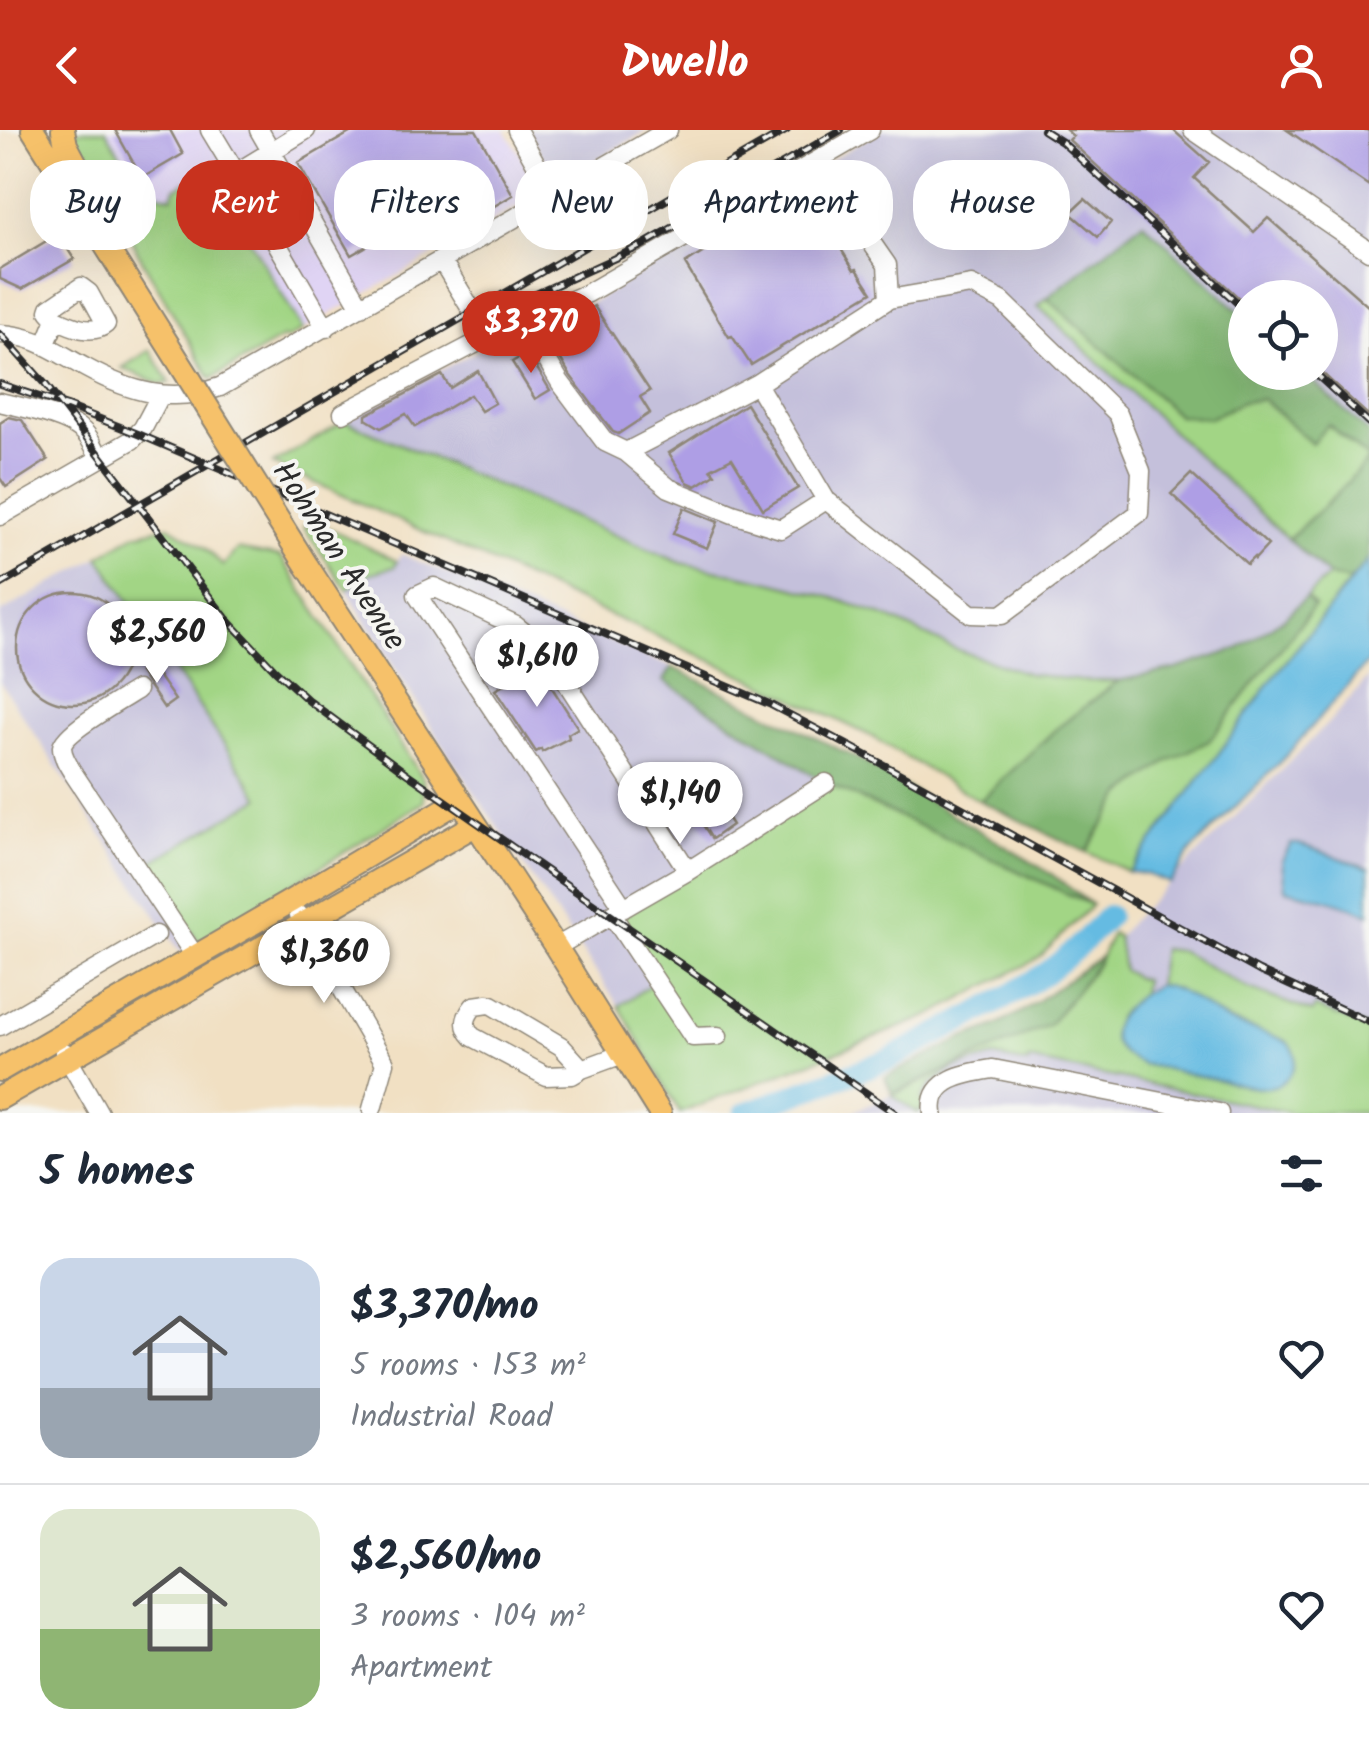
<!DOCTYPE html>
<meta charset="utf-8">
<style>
body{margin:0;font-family:Kalam,sans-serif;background:#f2f2f3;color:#1f2937;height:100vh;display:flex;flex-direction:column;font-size:38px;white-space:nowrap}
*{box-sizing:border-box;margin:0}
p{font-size:32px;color:#747a83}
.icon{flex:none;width:55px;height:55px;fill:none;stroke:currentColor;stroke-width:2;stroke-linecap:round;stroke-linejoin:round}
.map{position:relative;height:983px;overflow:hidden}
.side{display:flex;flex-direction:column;background:#fff;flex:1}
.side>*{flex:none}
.banner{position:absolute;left:30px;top:30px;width:1310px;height:90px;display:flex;gap:20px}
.tools{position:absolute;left:1228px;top:150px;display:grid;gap:20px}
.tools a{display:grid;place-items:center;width:110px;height:110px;border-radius:50%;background:#fff;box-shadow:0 10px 40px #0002;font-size:50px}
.price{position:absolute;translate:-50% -85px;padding:0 22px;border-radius:35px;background:#fff;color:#222;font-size:32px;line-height:65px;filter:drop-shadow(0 2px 5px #0008)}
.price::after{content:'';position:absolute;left:50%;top:60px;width:30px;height:22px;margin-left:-15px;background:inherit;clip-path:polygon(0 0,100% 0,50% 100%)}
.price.on{background:#c8321e;color:#fff}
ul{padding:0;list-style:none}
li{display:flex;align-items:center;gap:30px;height:250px;padding:0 40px}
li+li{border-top:2px solid #e0e1e3}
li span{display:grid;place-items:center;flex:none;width:280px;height:200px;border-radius:30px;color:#555}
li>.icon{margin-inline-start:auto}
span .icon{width:120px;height:120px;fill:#fffc;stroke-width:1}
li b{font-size:42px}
h2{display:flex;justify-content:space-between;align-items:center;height:120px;padding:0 40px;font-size:42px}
.pill{padding:0 35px;border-radius:40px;background:#fff;box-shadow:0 10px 40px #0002;font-size:35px;line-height:90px}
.pill.on{background:#c8321e;color:#fff}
header{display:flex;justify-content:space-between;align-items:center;height:130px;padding:0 40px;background:#c8321e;color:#fff;font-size:45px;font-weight:800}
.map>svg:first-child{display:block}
.built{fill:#e0d4f4}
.industrial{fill:#c4c0db}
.green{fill:#a2d585;stroke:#668058;stroke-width:2.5}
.forest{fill:#81b672;stroke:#56704e;stroke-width:2.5}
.water{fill:#65bbe2;stroke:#487386;stroke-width:2.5}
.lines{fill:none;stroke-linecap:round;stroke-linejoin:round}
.river{stroke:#65bbe2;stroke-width:22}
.building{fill:#ae9ee5}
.minor-casing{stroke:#8e8677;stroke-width:21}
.major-casing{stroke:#8e8677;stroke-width:26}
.minor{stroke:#fff;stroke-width:18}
.major{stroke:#f6c16b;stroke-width:22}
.rail-casing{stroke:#2b2b2b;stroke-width:8}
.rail{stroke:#f6f6f2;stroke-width:4;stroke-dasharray:11;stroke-linecap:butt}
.major-bridge-casing{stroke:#8e8677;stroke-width:26;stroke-linecap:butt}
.major-bridge{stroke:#f6c16b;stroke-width:22}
.labels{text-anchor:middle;stroke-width:8;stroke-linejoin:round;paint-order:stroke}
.street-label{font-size:32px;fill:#2b2b2b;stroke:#f6f6f2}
</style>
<header><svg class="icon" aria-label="back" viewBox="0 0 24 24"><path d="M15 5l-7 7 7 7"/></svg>Dwello<svg class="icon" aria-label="person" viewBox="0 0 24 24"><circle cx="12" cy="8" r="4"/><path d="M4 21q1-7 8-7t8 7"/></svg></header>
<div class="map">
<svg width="1369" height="983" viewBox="0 0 1369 983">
<rect width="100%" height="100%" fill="#f6f6f2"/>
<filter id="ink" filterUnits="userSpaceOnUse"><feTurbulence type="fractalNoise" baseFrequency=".01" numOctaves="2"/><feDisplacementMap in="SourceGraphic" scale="20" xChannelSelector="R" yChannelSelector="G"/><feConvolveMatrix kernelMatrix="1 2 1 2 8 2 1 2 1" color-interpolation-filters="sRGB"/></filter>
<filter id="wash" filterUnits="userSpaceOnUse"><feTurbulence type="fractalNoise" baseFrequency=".0048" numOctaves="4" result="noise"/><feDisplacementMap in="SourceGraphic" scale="40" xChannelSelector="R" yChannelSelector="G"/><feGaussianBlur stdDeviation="2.25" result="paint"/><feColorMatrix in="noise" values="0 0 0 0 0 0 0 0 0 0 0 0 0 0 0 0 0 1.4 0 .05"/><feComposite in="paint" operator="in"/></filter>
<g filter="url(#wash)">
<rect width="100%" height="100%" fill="#f1e0c3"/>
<path class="built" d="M 106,0 L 505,0 L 539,55 L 534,67 L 303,200 L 216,53 L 172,67 L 151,62 L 153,55 L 134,48 Z"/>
<path class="industrial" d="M 527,0 L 648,0 L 570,45 L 560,46 L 553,44 Z
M 881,0 L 1369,0 L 1369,303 L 1304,243 L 1320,242 L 1320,168 L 1245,168 L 1245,187 L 1143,92 L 1038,176 L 1329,446 L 1283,489 L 1239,519 L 1176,539 L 1118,551 L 1082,551 L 1029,544 L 955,519 L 891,489 L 834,468 L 768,451 L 681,433 L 345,291 L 516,200 L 527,213 L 601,167 Z
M 401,424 L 672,537 L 664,551 L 826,653 L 656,851 L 619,876 L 445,619 L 347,461 L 368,444 L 394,437 Z
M 99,427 L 261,669 L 149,734 L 199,813 L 181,823 L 0,552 L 0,483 Z
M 1369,547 L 1369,983 L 850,983 L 1049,895 L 1130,792 L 1332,589 Z"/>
<path class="green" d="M 57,0 L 106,0 L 134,48 L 153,55 L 152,62 L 172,67 L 175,58 L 198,46 L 216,53 L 303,200 L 285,210 L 283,208 L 211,249 L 138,123 L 127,98 Z
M 1047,168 L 1178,285 L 1210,288 L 1242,272 L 1263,269 L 1311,313 L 1327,294 L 1369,329 L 1334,367 L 1288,409 L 1038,176 Z
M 150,220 L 170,253 L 160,254 L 122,238 Z
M 345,291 L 681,433 L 768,451 L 834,468 L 891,489 L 955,519 L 1029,544 L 1082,551 L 1118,551 L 1055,600 L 980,671 L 869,605 L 752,549 L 273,334 Z
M 321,394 L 397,431 L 394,437 L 368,444 L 347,460 L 303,397 Z
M 169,396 L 204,417 L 223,436 L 237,419 L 281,427 L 423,649 L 424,672 L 199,813 L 149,734 L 260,668 L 99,427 L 135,404 Z
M 1329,446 L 1350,451 L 1270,552 L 1217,626 L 1129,742 L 1086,722 L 1122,665 L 1168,631 L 1209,611 L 1314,475 L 1306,467 Z
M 826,653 L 1092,775 L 1039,828 L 929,886 L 680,983 L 619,876 L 656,851 L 612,785 Z
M 1112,803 L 1118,807 L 1123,840 L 1136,848 L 1144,850 L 1142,864 L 1117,887 L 1142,934 L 1258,958 L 1286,911 L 1227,890 L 1176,859 L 1157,855 L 1162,819 L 1180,821 L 1249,859 L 1312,882 L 1315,877 L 1369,898 L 1369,983 L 1293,983 L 1028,930 L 1028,934 L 993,927 L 956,938 L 931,954 L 922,967 L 923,979 L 917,983 L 892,965 L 1049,895 L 1097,835 Z"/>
<path class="forest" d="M 1143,92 L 1245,187 L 1245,242 L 1304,243 L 1369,303 L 1369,329 L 1328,294 L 1312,314 L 1263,269 L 1242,272 L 1209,288 L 1178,285 L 1047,168 Z
M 1369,329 L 1369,429 L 1350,451 L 1329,446 L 1288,409 L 1334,367 Z
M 1306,467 L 1314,476 L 1209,611 L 1168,631 L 1122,665 L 1086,722 L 980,671 L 1055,600 L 1118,551 L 1176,539 L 1238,519 L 1283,489 Z
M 672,537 L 861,630 L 1050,743 L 1092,775 L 826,653 L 664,551 Z
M 1101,826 L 1096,835 L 1049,895 L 892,964 L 885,947 L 964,908 L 994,897 L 1026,879 Z"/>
<path class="water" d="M 1369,429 L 1369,531 L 1286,626 L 1191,721 L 1170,753 L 1146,744 L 1129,742 L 1217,626 L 1270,552 Z
M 1291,714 L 1299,714 L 1369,738 L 1369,784 L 1341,773 L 1285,759 L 1282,730 Z
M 1157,855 C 1184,857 1205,879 1228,891 C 1244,898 1276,904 1288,913 C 1302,924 1294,945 1281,953 C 1274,958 1266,957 1258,958 L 1142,934 C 1087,910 1121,875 1157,855 Z"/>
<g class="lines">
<path class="river" d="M 745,983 L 890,929 L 1002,870 L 1046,843 L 1077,818 L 1108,786"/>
</g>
<g id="blocks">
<path class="building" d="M 115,0 L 170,0 L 183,24 L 142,48 Z
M 355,0 L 476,0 L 513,65 L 424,117 L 409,92 L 351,125 L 298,33 Z
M 1066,0 L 1173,0 L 1209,32 L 1194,48 L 1254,102 L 1268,88 L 1369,177 L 1369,286 L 1320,241 L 1320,168 L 1239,168 L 1069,10 L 1073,6 Z
M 1287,0 L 1369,0 L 1369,56 Z
M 804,59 L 854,140 L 857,139 L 872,162 L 751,235 L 732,206 L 729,207 L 685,134 Z
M 1085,69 L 1111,92 L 1098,107 L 1070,83 Z
M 58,104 L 74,129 L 22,159 L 0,149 L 0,139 Z
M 594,176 L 650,261 L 640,267 L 650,283 L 618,304 L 613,302 L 570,245 L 547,206 Z
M 528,223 L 550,260 L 535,269 L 512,232 Z
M 478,241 L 495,273 L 481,281 L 470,265 L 415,297 L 406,284 L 381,298 L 366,289 L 366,285 L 442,245 L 450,258 Z
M 746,274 L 798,358 L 763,379 L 732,328 L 711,339 L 715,344 L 696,356 L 687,352 L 669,323 Z
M 9,287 L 22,290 L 48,330 L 6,357 L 0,348 L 0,293 Z
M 1191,344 L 1268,415 L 1255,429 L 1254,427 L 1247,434 L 1171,364 Z
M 684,378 L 718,392 L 707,418 L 673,404 Z
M17 518a56 56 0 1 1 112 0a56 56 0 1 1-112 0Z
M 150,534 L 175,570 L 164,578 L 139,541 Z
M 538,536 L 578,598 L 568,604 L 569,608 L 542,622 L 541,619 L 536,622 L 495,560 Z
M 713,665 L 732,695 L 712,709 L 692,678 Z"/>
</g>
</g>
<g filter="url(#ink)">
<use href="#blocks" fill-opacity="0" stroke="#8e8677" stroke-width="2.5"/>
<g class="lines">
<defs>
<path id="minor" d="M 210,0 L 236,43
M 259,0 L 361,177
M 306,0 L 236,43 L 326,198
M 517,0 L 554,66
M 1193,0 L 1369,121
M 442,131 L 488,207
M 524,191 L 560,252 L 605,312 L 626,322 L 757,254 L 889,169 L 887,135 L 842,70
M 0,204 C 35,205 56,222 86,238 C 130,262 171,274 220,257 L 668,0
M 46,214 L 56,189 L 49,181 L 50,178 L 81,157 L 89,163 L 106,194 C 92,206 71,196 56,189
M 757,254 L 826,370 L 971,484 L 1002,485 L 1139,383 L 1141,341 L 1118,284 L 1002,171 L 971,155 L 889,169
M 0,272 C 23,278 65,285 83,301 C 91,308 95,319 100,328
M 343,283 L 488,207 L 588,163 L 870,0
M 626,322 L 669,358 L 733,384 L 781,399 L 826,370
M 0,386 L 132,310 L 143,298 L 160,266
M 137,560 C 123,569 64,602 62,617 C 62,627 70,638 75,646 L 195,826
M 624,778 L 417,465 L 434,457 L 516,496 L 545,519 L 688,741
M 299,785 L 385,933 L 372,979
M 612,785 L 693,907 L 718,906
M 556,817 L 688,741 L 826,653
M 0,896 L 156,805
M 64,922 L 99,983
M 582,939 L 561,916 L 492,875 L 488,874 L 474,876 C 465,887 462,896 473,907 L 546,946 L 572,945 L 582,939 L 623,924
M 933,983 C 928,949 966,943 993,939 L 1219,983"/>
<path id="major" d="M 33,0 L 189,248
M 63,0 L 66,15 L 94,68 L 89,82
M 307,436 L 556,817 L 660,983
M 0,940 L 291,771 L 459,671
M 0,968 L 475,695"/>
</defs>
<use href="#minor" class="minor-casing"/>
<use href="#major" class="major-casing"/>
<use href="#minor" class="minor"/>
<use href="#major" class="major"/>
<defs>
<path id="rail" d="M 1043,0 L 1062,12 L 1245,180
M 510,176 L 641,116 L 841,0
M 0,204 L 45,254 L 226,488 L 275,540 L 309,571 L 406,643 L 895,983
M 1314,242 L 1369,293
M 0,254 L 67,276 L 138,304 L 769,574 L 853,618 L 1259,841 L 1369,892
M 0,455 L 787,0"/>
</defs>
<use href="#rail" class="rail-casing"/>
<use href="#rail" class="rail"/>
<defs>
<path id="major-bridge" d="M 189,248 L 307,436"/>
</defs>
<use href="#major-bridge" class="major-bridge-casing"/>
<use href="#major-bridge" class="major-bridge"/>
</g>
</g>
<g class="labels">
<g class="street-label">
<text transform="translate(340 425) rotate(57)" y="11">Hohman Avenue</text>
</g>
</g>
</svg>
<div class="tools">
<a><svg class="icon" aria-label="locate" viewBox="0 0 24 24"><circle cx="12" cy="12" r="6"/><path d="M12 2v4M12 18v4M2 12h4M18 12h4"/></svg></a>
</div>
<b class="price on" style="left:531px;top:246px">$3,370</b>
<b class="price" style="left:157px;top:556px">$2,560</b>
<b class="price" style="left:537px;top:580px">$1,610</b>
<b class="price" style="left:680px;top:717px">$1,140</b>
<b class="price" style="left:324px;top:876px">$1,360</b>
<div class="banner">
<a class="pill">Buy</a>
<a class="pill on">Rent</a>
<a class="pill">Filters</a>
<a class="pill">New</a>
<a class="pill">Apartment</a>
<a class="pill">House</a>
</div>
</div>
<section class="side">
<h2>5 homes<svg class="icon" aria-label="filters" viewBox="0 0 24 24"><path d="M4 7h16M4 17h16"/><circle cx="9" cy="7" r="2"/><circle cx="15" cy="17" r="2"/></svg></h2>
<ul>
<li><span style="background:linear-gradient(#c9d6e8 65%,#9aa5b1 0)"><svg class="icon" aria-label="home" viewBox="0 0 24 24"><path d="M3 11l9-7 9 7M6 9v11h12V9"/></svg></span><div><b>$3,370/mo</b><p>5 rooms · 153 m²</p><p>Industrial Road</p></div><svg class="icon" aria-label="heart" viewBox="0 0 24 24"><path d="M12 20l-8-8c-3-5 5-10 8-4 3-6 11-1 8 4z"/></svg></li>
<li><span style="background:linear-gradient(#dfe7d0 60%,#8fb573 0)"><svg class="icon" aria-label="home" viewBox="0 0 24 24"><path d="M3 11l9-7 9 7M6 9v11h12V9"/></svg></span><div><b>$2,560/mo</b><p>3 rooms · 104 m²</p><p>Apartment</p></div><svg class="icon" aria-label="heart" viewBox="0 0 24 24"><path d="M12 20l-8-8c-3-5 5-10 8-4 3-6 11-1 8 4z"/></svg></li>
</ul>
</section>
